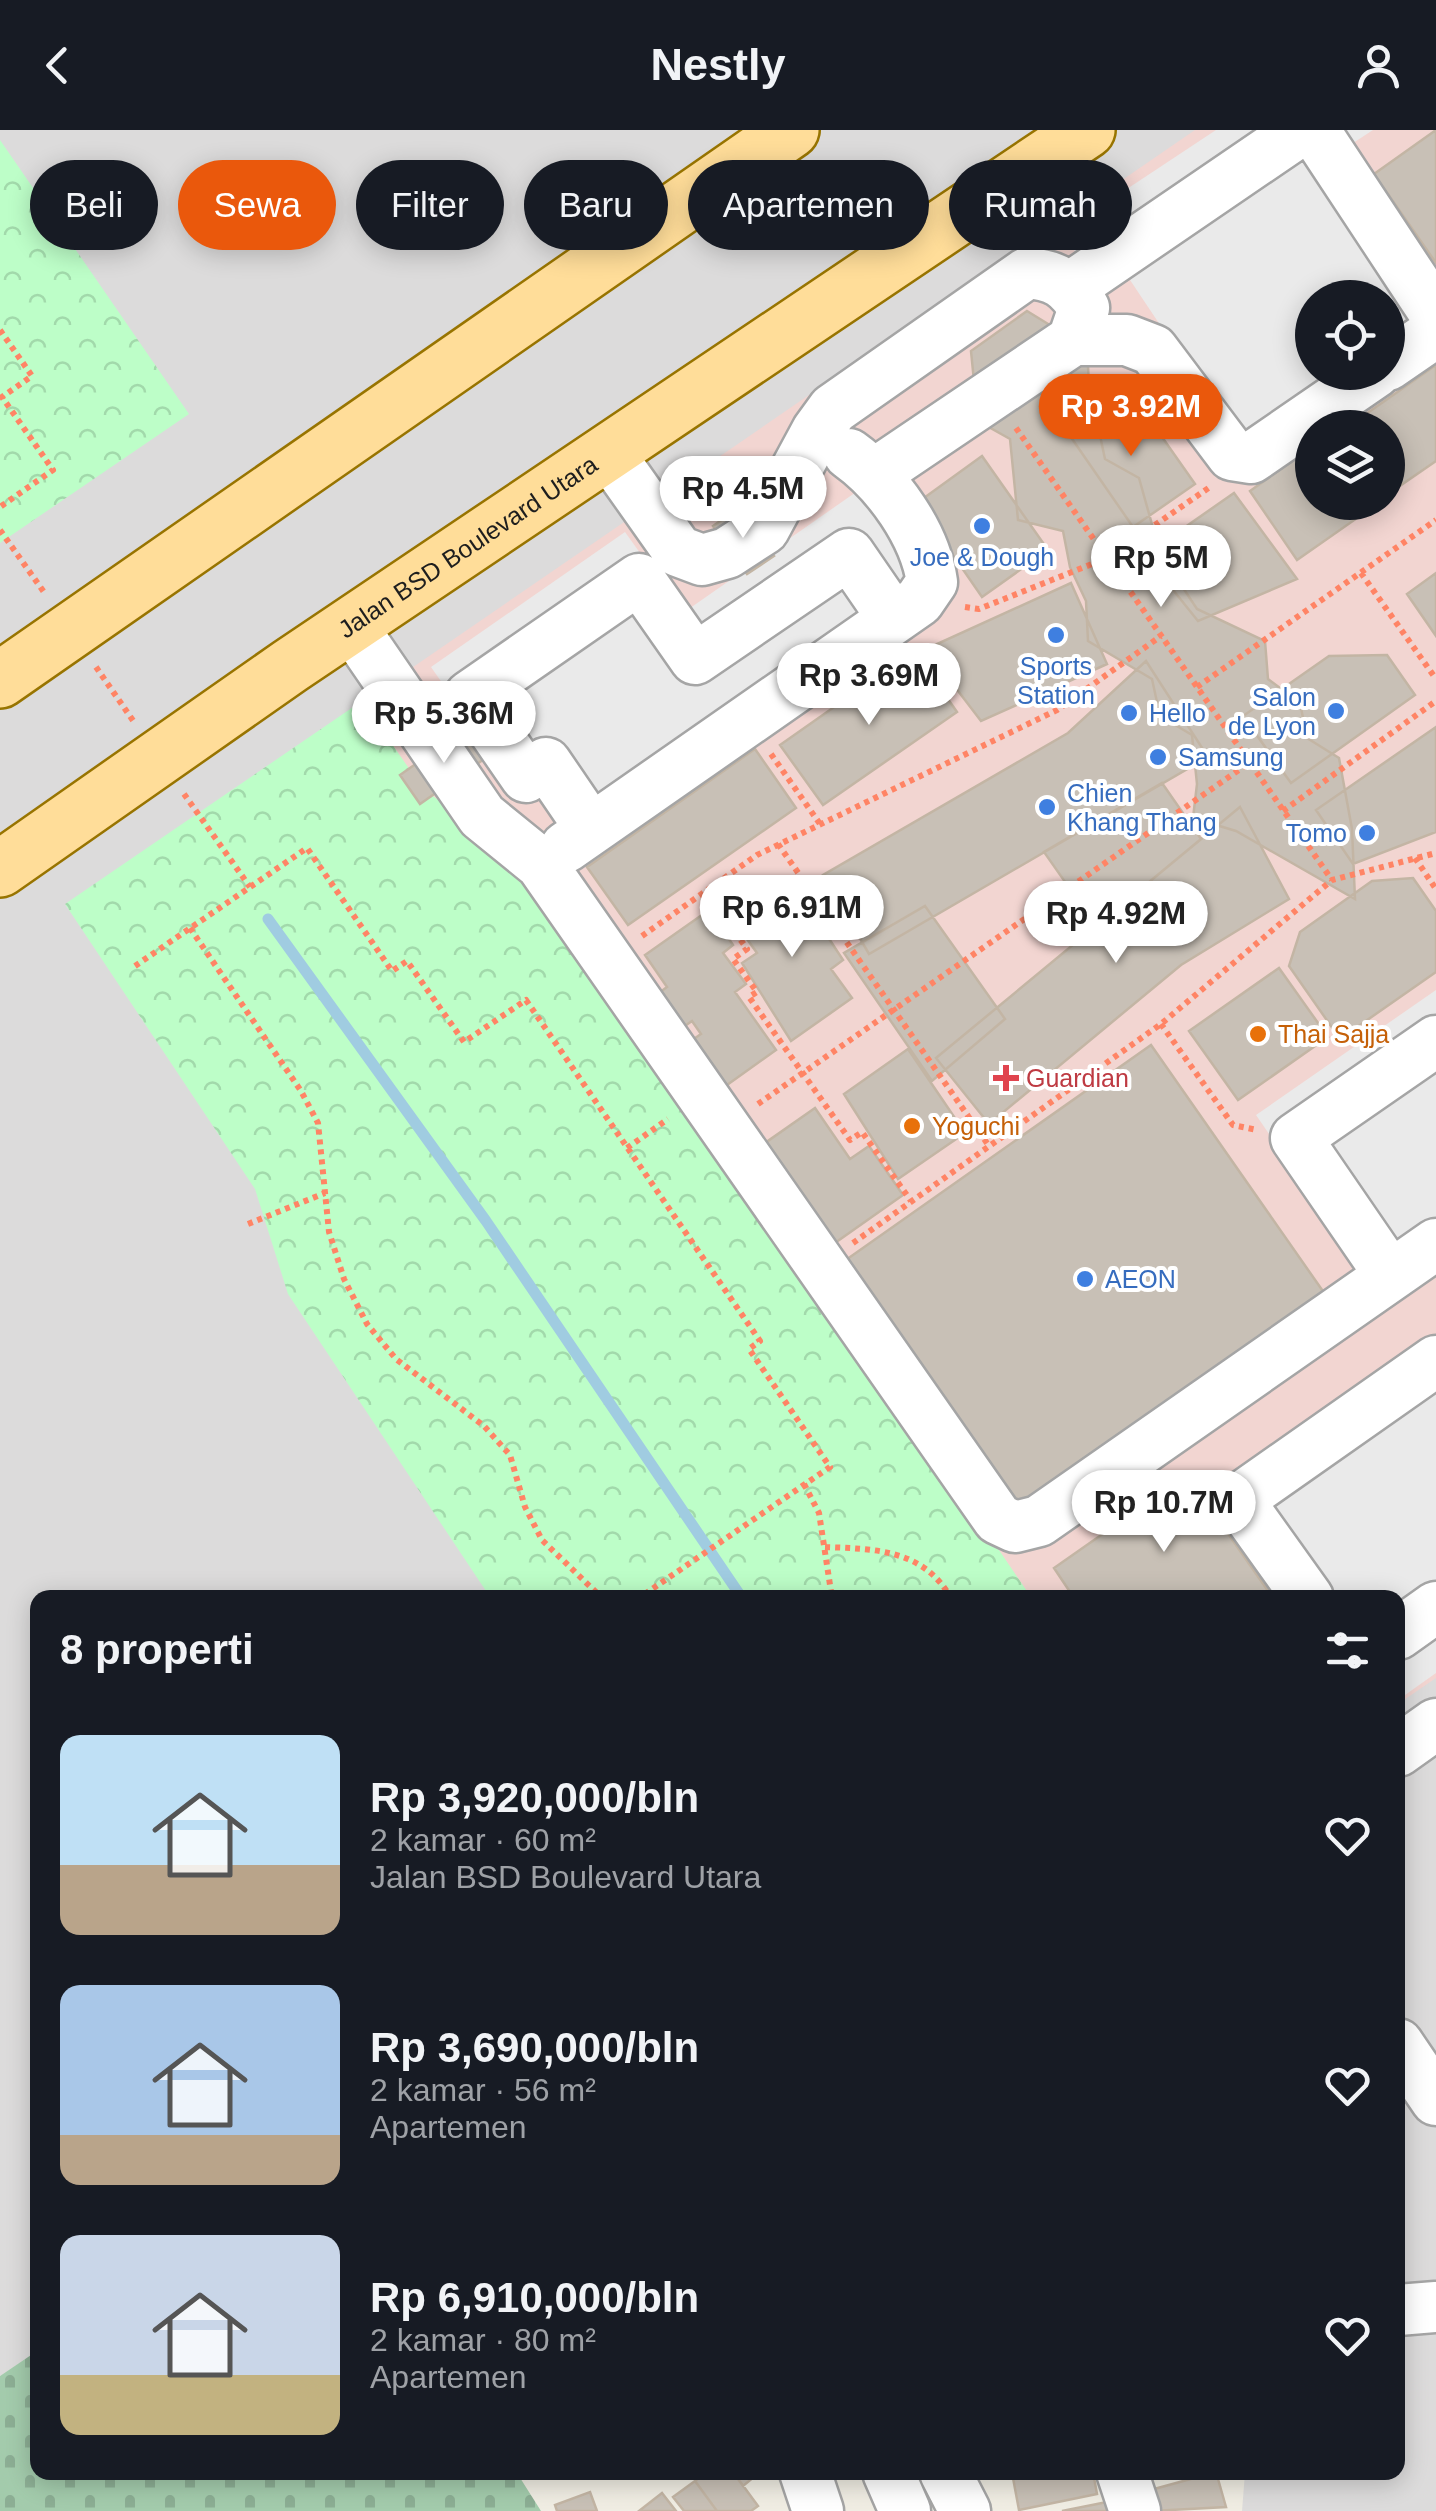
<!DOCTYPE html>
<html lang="id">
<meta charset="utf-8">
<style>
body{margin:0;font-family:Arial,sans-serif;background:#20242c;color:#f1f3f6;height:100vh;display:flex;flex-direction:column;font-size:38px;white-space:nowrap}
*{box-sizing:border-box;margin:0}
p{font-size:32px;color:#9ea1a6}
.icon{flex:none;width:55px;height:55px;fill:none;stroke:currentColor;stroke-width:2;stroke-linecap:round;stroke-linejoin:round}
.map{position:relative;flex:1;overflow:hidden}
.panel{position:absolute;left:30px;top:1460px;width:1375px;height:890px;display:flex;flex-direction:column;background:#171b24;border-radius:20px;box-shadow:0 5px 25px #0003}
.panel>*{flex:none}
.top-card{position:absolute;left:30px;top:30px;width:1378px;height:90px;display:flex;gap:20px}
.buttons{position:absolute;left:1295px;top:150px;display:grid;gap:20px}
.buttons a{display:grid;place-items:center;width:110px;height:110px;border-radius:50%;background:#171b24;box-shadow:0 5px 25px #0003;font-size:50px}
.price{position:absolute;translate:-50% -85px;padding:0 22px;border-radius:35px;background:#fff;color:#222;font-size:32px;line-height:65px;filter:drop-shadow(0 2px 5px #0008)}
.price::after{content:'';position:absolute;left:50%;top:60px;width:30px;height:22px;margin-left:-15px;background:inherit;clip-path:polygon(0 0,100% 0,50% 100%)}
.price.active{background:#ea580c;color:#fff}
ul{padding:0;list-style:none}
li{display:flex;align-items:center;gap:30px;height:250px;padding:0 30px}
li span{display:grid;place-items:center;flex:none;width:280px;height:200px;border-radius:20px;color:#555}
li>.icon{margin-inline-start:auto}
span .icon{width:120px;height:120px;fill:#fffc;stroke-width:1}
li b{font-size:42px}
h2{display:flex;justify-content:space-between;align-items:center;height:120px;padding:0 30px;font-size:42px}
.tag{padding:0 35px;border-radius:45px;background:#171b24;box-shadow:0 5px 25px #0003;font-size:35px;line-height:90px}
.tag.active{background:#ea580c;color:#fff}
header{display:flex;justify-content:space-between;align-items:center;height:130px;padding:0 30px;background:#171b24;font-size:45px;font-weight:600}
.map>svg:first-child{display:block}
.residential{fill:#dcdbdb;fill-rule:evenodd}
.commercial{fill:#f2d5d1;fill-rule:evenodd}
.cemetery{fill:url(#cemetery-stones)}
.park{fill:url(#park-crowns)}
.parking{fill:#eaeaea}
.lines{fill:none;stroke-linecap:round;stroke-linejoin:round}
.stream{stroke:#a0cce1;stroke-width:11}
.building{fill:#c8c0b6;stroke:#c3b5a4;stroke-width:2.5}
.minor-casing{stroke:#a5a5a5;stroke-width:55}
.major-casing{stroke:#987400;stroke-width:60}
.path{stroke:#ff8465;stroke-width:6;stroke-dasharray:5 5;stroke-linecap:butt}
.minor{stroke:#fff;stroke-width:50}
.major{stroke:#fd9;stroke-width:55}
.shop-dot{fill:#3f7fe0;stroke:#fff;stroke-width:4}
.food-dot{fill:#e8710a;stroke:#fff;stroke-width:4}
.health-dot{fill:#e0444e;stroke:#fff;stroke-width:4}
.labels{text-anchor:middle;stroke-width:8;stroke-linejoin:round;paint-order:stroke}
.street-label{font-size:25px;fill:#1e1e1e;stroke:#fff}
.shop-label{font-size:25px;fill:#366cbe;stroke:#fff;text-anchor:start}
.food-label{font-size:25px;fill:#c56008;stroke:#fff;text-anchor:start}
.health-label{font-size:25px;fill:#be3a42;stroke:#fff;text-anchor:start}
</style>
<header><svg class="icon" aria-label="back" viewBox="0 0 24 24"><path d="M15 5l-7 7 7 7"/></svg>Nestly<svg class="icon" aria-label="person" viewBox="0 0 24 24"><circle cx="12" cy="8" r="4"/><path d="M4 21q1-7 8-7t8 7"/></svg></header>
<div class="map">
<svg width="1436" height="2381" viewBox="0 0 1436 2381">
<defs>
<pattern id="cemetery-stones" width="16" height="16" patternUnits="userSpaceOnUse" patternTransform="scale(2.5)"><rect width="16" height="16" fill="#a3cbac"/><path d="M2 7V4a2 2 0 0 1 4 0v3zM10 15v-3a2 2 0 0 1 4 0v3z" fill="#8cae94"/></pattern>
<pattern id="park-crowns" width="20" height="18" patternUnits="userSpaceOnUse" patternTransform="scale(2.5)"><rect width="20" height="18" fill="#bdfec8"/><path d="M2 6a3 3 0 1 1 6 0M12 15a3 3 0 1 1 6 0" fill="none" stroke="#a2d9ab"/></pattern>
</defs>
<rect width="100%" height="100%" fill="#f0ede3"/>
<path class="residential" d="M 0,0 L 1436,0 L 1436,2381 L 1242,2381 L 1245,2343 L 1398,2342 L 1398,1468 L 38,1468 L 38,2221 L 0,2246 ZM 1312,168 L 1388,168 L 1388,242 L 1312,242 ZM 1312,298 L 1388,298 L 1388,372 L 1312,372 Z"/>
<path class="commercial" d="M 1195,0 L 1436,0 L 1436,1548 L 1398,1574 L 1398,1468 L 956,1467 L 333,592 ZM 1312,168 L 1388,168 L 1388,242 L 1312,242 ZM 1312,298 L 1388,298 L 1388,372 L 1312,372 Z"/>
<path class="cemetery" d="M 37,2221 L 38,2342 L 517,2343 L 541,2381 L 0,2381 L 0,2246 Z"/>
<path class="park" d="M 0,10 L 189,284 L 0,413 Z
M 362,571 L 424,660 L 533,735 L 1031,1467 L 490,1467 L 288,1164 L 255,1059 L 65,774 Z"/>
<path class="parking" d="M 1216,0 L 1373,0 L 1321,34 L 1426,192 L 1388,218 L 1388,168 L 1312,168 L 1312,242 L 1351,243 L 1241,316 L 1124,141 L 1099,157 L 1062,102 Z
M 859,360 L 915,442 L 911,452 L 575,698 L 548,659 L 516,659 L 431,537 L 625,402 L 683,483 Z
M 1436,860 L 1436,1134 L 1384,1170 L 1256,985 Z
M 1436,1255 L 1436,1543 L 1398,1570 L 1398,1468 L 1290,1467 L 1236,1393 Z"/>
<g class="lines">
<path class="stream" d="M 268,789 L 486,1091 L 742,1468"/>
</g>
<path class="building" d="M 1436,0 L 1436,133 L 1374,44 Z
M 1027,181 L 1087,218 L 1089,254 L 1105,329 L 1139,348 L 1160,423 L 1197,479 L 1265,511 L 1268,549 L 1300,573 L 1307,608 L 1339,628 L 1352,699 L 1355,769 L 1236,701 L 1193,688 L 1197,654 L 1192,605 L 1160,586 L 1152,549 L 1088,511 L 1086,471 L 1070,437 L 1063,401 L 1018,390 L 1010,309 L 978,291 L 971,221 Z
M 1436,235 L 1436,331 L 1388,364 L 1388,298 L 1346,298 Z
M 1129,260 L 1195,354 L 1133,397 L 1068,303 Z
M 1312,317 L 1312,372 L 1366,372 L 1370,379 L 1297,430 L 1250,361 Z
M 982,326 L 1048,420 L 982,467 L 917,373 Z
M 1234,363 L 1297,449 L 1198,491 L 1145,425 Z
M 740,377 L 774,426 L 747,444 L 713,396 Z
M 1436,443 L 1436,506 L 1407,464 Z
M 1071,453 L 1107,534 L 981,591 L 926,519 Z
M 914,521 L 957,582 L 823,675 L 780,615 Z
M 1387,525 L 1415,565 L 1291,653 L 1243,586 L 1329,526 Z
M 1146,531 L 1208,627 L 869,824 L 823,745 L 1068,603 Z
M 1436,597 L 1436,702 L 1353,734 L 1316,680 Z
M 467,598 L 487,627 L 420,674 L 400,645 Z
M 755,619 L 796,678 L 628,795 L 587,737 Z
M 1162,653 L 1201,709 L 1096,796 L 1044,722 Z
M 1240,677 L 1289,769 L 1181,835 L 989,994 L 936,928 Z
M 789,748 L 843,830 L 831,839 L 852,868 L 791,911 L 742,833 L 757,823 L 732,788 Z
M 1413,748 L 1436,781 L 1436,842 L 1340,909 L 1289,836 L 1300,802 L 1372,751 Z
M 925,776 L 1005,889 L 932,951 L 844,823 Z
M 709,780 L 733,815 L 723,823 L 746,854 L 735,862 L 776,920 L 720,960 L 688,913 L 701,904 L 692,891 L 679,900 L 655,866 L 667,857 L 645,825 Z
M 1279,838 L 1328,907 L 1238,970 L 1189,901 Z
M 1151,915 L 1327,1167 L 1018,1383 L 843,1132 Z
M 908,919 L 965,1003 L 898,1049 L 844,964 Z
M 815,978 L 850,1029 L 869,1016 L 903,1065 L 832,1115 L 755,1020 Z
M 1187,1345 L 1273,1468 L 1074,1468 L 1054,1438 Z
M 706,2342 L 733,2342 L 758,2376 L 751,2381 L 717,2381 L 695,2351 Z
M 733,2342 L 760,2342 L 743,2356 Z
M 1039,2342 L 1093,2342 L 1097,2364 L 1019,2380 L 1013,2348 Z
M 1216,2342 L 1226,2377 L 1152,2381 L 1147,2361 Z
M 695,2351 L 717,2381 L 684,2381 L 673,2367 Z
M 590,2362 L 597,2381 L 557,2381 L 555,2375 Z
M 662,2363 L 676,2381 L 639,2381 Z
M 1112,2371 L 1114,2381 L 1062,2381 Z"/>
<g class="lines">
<defs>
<path id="minor" d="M 1314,0 L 1436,185
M 1071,157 L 1301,0
M 1073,210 L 1127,210 L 1153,220 L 1232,325 L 1251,328 L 1376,242
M 1388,235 L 1436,202
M 608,322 L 678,421 L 702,430 L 727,423 L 764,399 L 817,301 L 833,279 L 1027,143 C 1056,145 1069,154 1084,178 L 1073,210 L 876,343
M 351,495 L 482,686 L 541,734 L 998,1389 L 1015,1397 L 1039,1391 L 1436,1114
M 591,699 L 546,633 L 526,647 L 470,566 L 639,449 L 695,529 L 849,424 L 893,488
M 566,717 L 919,471 L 932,452 C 925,404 888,352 849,324
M 1390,1145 L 1296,1008 L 1436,911
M 1308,1468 L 1238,1370 L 1436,1231
M 1398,1504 L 1436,1477
M 1398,1621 L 1436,1594
M 1398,1914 L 1436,1970
M 1398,2180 L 1436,2177
M 805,2342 L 818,2381
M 888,2342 L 905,2381
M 945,2342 L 965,2381
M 1122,2342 L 1135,2381"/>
<g id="major">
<path d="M 0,550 L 791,0"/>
<path id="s1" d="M 0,739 L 290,536 L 1087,0"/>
</g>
</defs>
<use href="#minor" class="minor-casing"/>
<use href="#major" class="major-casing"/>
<path class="path" d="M 0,200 L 32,246 L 2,267 L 53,340 L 0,377
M 1016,298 L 1332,750
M 0,400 L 46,465
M 1361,443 L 1436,549
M 965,477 L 979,479 L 1107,428 L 1210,357
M 96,537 L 134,592
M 1197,557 L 1436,390
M 771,624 L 820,694
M 184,664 L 250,757
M 1283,681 L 1436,571
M 778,714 L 989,1016
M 1415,728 L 1436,759
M 706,761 L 747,819 L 733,829 L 757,862 L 749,867 L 850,1010 L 862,1002 L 911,1071
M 190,798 L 301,961 L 318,993 L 329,1102 L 344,1149 L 367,1194 L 396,1229 L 484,1296 L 510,1325 L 525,1377 L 542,1410 L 602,1468
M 642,806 L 757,725 L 1057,580 L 1161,506
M 135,836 L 307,718 L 392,841 L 407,831 L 464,912 L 526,870 L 760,1211 L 749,1219 L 830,1337 L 639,1468
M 1161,894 L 1233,995 L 1257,1000
M 758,974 L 1249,633
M 627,1018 L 668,989
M 248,1094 L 325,1063
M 853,1113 L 1161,894 L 1332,750 L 1436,723
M 804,1354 L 819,1383 L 832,1468
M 825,1417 C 875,1419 923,1419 951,1468"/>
<use href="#minor" class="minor"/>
<use href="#major" class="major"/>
</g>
<g class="shop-dot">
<circle cx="982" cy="396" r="10"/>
<circle cx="1056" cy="505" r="10"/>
<circle cx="1336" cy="581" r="10"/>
<circle cx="1129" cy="583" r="10"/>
<circle cx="1158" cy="627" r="10"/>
<circle cx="1047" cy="677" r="10"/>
<circle cx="1367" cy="703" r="10"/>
<circle cx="1085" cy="1149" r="10"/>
</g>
<g class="food-dot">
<circle cx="1258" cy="904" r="10"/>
<circle cx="912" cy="996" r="10"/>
</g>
<path class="health-dot" d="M1001 933h10v10h10v10h-10v10h-10v-10h-10v-10h10z"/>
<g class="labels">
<g class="street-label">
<text dy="9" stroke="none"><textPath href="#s1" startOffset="568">Jalan BSD Boulevard Utara</textPath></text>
</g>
<g class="shop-label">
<text x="982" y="436" text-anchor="middle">Joe &amp; Dough</text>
<text x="1056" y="545" text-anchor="middle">Sports<tspan x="1056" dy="29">Station</tspan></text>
<text x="1316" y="576" text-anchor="end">Salon<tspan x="1316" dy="29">de Lyon</tspan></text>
<text x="1149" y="592">Hello</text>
<text x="1178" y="636">Samsung</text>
<text x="1067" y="672">Chien<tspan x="1067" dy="29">Khang Thang</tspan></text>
<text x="1347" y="712" text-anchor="end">Tomo</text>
<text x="1105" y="1158">AEON</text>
</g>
<g class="food-label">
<text x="1278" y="913">Thai Sajja</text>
<text x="932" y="1005">Yoguchi</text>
</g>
<g class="health-label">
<text x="1026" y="957">Guardian</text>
</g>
</g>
</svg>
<div class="buttons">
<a><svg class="icon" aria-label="locate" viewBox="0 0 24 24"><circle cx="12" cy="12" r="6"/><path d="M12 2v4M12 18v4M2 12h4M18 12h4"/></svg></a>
<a><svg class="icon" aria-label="layers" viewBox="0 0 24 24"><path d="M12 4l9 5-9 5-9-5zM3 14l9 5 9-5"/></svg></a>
</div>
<b class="price active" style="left:1131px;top:329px">Rp 3.92M</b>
<b class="price" style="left:743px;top:411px">Rp 4.5M</b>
<b class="price" style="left:1161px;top:480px">Rp 5M</b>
<b class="price" style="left:869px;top:598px">Rp 3.69M</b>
<b class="price" style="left:444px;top:636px">Rp 5.36M</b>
<b class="price" style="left:792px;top:830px">Rp 6.91M</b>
<b class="price" style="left:1116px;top:836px">Rp 4.92M</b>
<b class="price" style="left:1164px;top:1425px">Rp 10.7M</b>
<div class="top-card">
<a class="tag">Beli</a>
<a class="tag active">Sewa</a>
<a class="tag">Filter</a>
<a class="tag">Baru</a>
<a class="tag">Apartemen</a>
<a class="tag">Rumah</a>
</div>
<section class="panel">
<h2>8 properti<svg class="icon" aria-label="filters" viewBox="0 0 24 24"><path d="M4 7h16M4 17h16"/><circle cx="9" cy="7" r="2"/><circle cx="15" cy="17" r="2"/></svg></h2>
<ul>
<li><span style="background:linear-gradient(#bfe0f5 65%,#b9a48a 0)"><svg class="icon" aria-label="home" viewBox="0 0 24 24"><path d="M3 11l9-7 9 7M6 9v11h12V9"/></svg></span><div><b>Rp 3,920,000/bln</b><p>2 kamar · 60 m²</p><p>Jalan BSD Boulevard Utara</p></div><svg class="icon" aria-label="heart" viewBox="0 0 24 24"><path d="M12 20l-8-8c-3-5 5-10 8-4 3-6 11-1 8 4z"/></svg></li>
<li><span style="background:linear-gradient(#a9c7e8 75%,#b9a48a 0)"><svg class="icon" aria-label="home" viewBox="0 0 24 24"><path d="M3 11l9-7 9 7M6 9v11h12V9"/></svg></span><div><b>Rp 3,690,000/bln</b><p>2 kamar · 56 m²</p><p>Apartemen</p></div><svg class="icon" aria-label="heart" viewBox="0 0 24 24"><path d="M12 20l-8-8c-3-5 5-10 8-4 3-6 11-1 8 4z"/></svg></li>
<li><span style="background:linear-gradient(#c9d6e8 70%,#c2b280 0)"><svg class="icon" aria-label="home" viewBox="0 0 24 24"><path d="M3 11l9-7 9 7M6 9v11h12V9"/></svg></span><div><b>Rp 6,910,000/bln</b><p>2 kamar · 80 m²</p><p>Apartemen</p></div><svg class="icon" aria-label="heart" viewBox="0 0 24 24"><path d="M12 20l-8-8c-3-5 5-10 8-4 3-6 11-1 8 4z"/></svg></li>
</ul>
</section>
</div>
